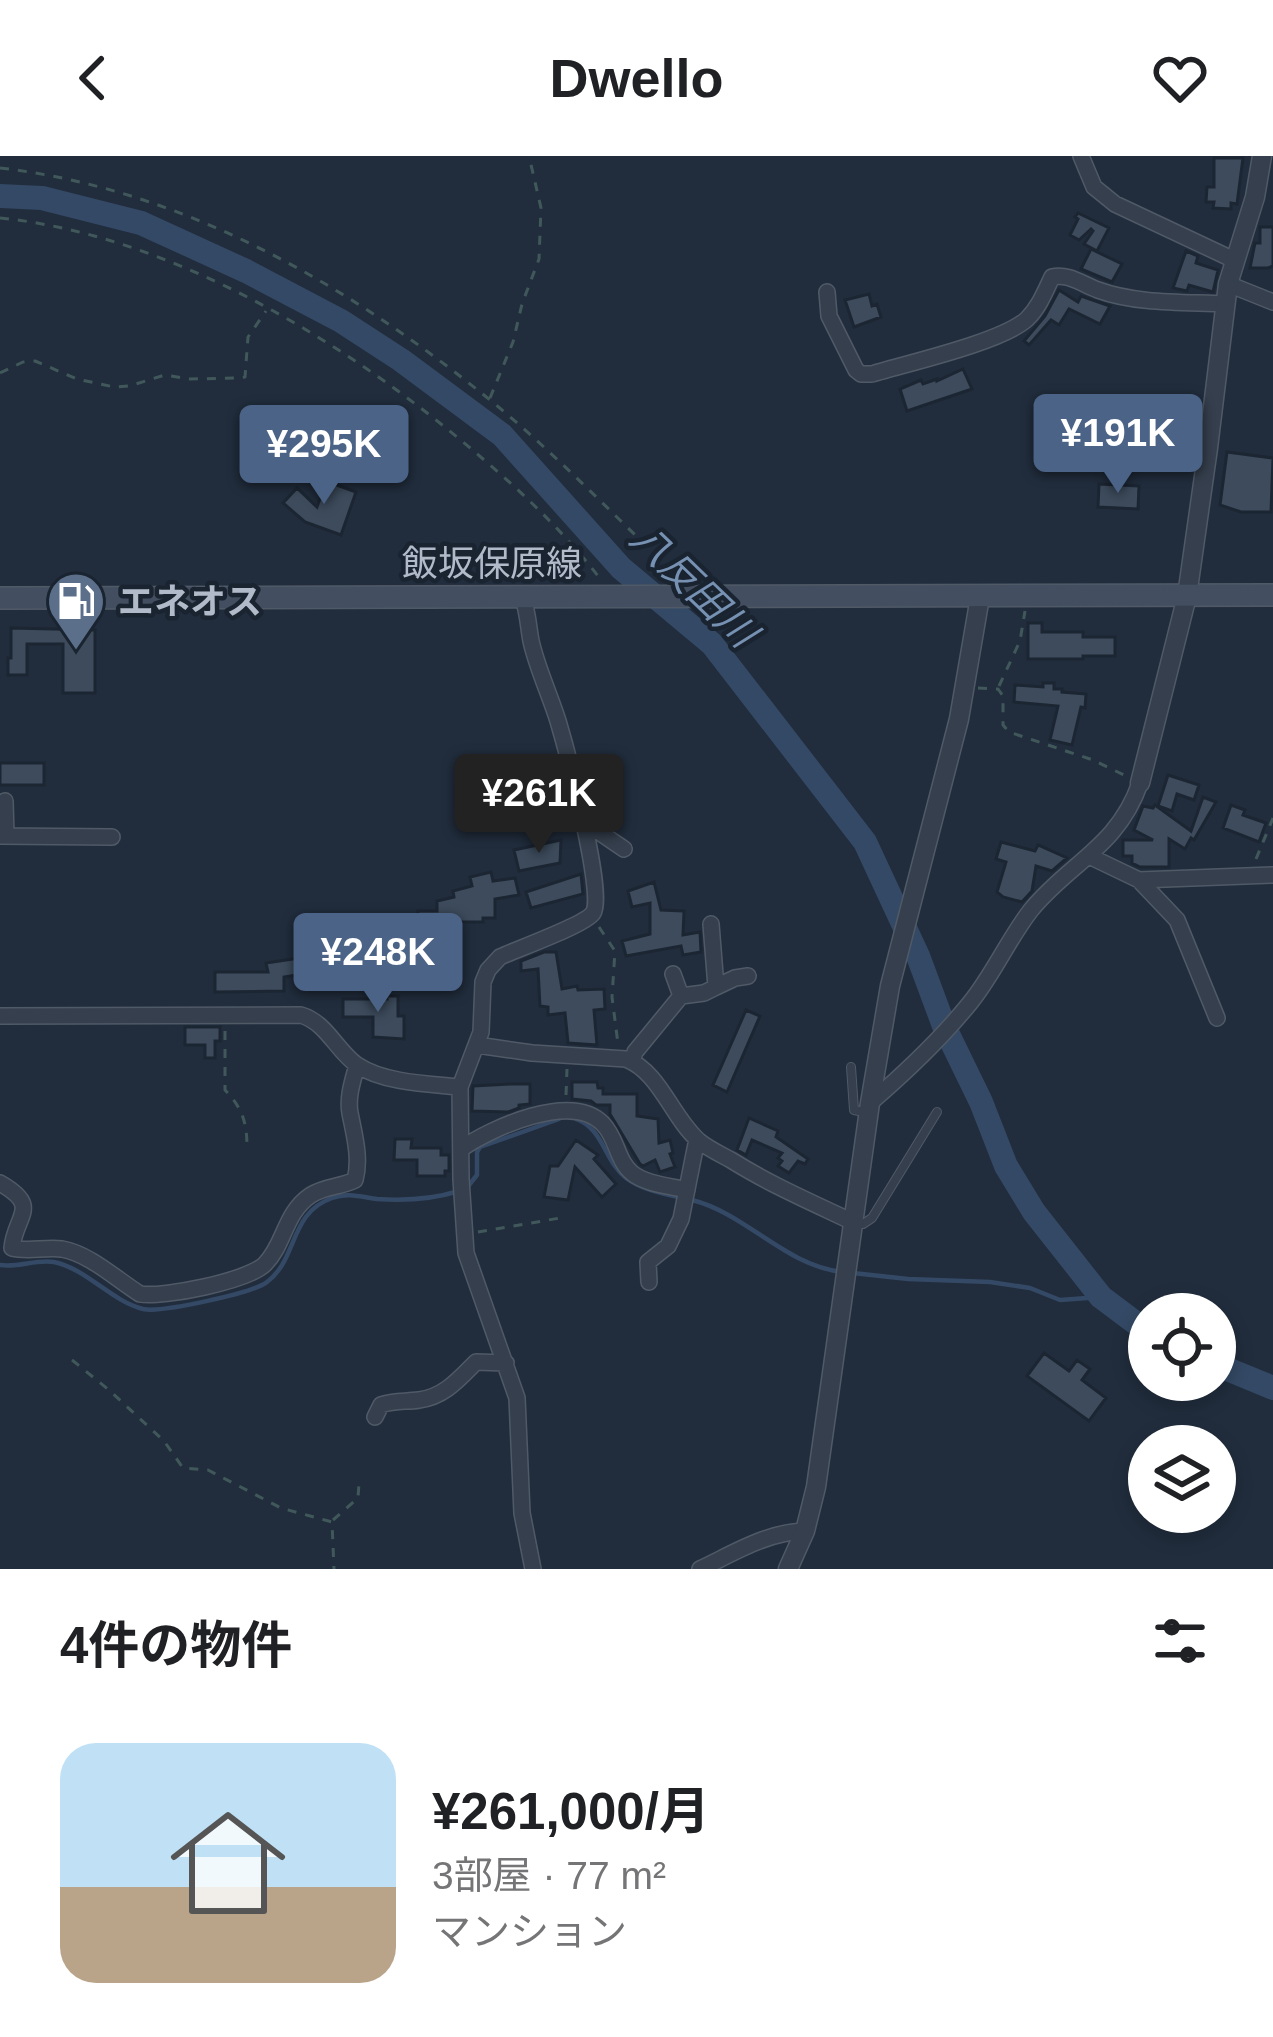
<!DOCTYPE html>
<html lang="ja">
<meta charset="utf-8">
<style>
body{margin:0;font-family:Helvetica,"Noto Sans JP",sans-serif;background:#f6f6f6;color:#202124;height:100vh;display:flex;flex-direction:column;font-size:45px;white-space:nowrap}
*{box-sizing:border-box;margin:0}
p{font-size:39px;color:#757577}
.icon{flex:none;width:66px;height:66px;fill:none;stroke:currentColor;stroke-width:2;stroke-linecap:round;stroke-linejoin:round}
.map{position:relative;height:1413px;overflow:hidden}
.side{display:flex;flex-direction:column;background:#fff;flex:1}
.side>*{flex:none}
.fabs{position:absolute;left:1128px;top:1137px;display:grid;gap:24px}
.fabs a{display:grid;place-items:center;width:108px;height:108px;border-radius:50%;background:#fff;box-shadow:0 6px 18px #0003;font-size:60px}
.price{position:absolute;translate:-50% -102px;padding:0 27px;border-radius:12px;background:#4b6386;color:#fff;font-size:39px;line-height:78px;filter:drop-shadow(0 3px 6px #0008)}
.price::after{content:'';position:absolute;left:50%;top:72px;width:36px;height:27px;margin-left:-18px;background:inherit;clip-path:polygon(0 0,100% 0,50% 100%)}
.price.selected{background:#222;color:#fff}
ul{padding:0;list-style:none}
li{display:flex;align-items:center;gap:36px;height:300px;padding:0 60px}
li+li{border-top:3px solid #e0e0e0}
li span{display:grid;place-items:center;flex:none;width:336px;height:240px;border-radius:36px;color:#555}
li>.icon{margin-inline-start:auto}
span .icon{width:144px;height:144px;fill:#fffc;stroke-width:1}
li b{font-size:51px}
h2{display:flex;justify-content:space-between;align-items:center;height:144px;padding:0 60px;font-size:51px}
header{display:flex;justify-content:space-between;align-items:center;height:156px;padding:0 60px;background:#fff;font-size:54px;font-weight:700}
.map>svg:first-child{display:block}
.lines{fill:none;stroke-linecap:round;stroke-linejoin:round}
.stream{stroke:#344965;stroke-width:4.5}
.river{stroke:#344965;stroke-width:24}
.building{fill:#3d4b5c;stroke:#1c2633;stroke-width:3}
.service-casing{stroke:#505a67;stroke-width:10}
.minor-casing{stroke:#505a67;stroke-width:18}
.tertiary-casing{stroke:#505a67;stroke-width:21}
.secondary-casing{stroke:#505a67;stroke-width:24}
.path{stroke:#41585b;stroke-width:3;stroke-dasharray:9 9;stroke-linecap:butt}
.service{stroke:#353f4d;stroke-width:8}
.minor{stroke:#353f4d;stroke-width:15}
.tertiary{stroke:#353f4d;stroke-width:18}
.secondary{stroke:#434e60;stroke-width:21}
.labels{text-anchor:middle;stroke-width:9;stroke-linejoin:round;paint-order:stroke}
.street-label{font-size:36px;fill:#b0bac8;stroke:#1a2431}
.poi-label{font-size:36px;font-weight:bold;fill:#b0bac8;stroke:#1a2431;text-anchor:start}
.water-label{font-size:39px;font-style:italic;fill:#7691b2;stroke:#1a2431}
</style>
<header><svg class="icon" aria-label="back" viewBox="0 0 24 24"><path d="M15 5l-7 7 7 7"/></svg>Dwello<svg class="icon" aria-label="heart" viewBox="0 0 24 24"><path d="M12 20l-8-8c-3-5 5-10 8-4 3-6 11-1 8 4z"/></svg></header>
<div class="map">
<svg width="1273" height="1413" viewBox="0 0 1273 1413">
<rect width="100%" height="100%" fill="#212d3d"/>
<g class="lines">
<path class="stream" d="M 576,963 C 604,973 604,1005 626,1022 C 642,1034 662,1037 681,1042
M 469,1029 L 477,1019 L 477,996 L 480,991 L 559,963
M 692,1044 C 747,1058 784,1109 842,1116
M 0,1109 C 19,1112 35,1103 54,1106 C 87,1113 111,1145 143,1153 C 161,1157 253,1137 267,1126 C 298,1103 289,1057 332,1042 C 347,1036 362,1041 377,1043 C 404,1045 433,1043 459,1035
M 853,1117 L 908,1123 L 990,1126 L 1030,1132 L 1060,1144 L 1101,1141"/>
<path class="river" d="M 0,40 L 42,42 L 141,67 L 246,115 L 341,165 L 401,204 L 502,279 L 621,412 L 712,488 L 865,686 L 918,800 L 944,870 L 981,946 L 1006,1010 L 1034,1056 L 1101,1141 L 1149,1177
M 1215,1208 L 1273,1232"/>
</g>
<path class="building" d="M 1214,2 L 1243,2 L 1237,48 L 1231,47 L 1231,53 L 1213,52 L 1214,46 L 1206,46 L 1207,31 L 1214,31 Z
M 1078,57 L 1109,72 L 1097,95 L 1084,88 L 1093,75 L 1091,73 L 1079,84 L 1070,79 L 1078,63 L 1075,61 Z
M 1260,71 L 1273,71 L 1273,110 L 1268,112 L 1250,112 L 1255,87 L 1260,87 Z
M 1091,93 L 1122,108 L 1112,126 L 1081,113 Z
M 1186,95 L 1198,100 L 1196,107 L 1218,114 L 1213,136 L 1189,129 L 1187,135 L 1173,132 Z
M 1059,134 L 1078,146 L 1081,140 L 1110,150 L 1100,168 L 1069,153 L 1059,169 L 1051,164 L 1029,189 L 1024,185 L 1045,160 Z
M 869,138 L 872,150 L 877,148 L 881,161 L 854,171 L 845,144 Z
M 963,213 L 972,233 L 907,255 L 900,233 L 921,224 L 923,228 L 937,223 L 937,225 Z
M 1227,296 L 1273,302 L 1271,356 L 1241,356 L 1220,349 Z
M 326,325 L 356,336 L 341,379 L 305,366 L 283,347 L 297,332 L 317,351 Z
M 1099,328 L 1139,330 L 1138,353 L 1098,351 Z
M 1028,467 L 1042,467 L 1042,476 L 1083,476 L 1083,481 L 1115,481 L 1115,500 L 1083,500 L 1083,503 L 1028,503 Z
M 11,472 L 95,474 L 95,537 L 63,537 L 63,488 L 27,488 L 27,519 L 8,519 L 8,502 L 11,502 Z
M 1043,527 L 1054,527 L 1054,533 L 1062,533 L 1062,536 L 1086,538 L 1085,552 L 1081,551 L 1072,589 L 1050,584 L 1058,550 L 1014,546 L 1015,529 L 1043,531 Z
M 0,607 L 44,607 L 44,629 L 0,629 Z
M 1168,619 L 1199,629 L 1194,644 L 1177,638 L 1172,655 L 1158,650 Z
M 1203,641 L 1216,646 L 1194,684 L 1191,682 L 1185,693 L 1169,683 L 1169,711 L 1140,711 L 1132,707 L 1132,700 L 1123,700 L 1123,684 L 1153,684 L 1134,674 L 1143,650 L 1153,652 L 1155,649 L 1191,675 Z
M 1231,649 L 1245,654 L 1243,659 L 1266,667 L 1259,686 L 1223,672 Z
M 561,684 L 560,707 L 519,715 L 514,694 Z
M 1001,686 L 1035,695 L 1038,689 L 1067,702 L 1052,715 L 1036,710 L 1032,735 L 1022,746 L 1003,741 L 997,736 L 1006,706 L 996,703 Z
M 491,716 L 493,725 L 515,722 L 519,739 L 495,743 L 495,762 L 483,762 L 483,766 L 454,766 L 454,799 L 422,799 L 422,773 L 418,773 L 418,755 L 437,755 L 437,745 L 454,741 L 453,735 L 472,730 L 470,721 Z
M 581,718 L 583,738 L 531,752 L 526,736 Z
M 654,726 L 661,754 L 684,755 L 683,779 L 700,776 L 701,796 L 683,799 L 681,790 L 626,800 L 622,785 L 650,778 L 650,747 L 632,751 L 628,735 Z
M 544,796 L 556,796 L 562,833 L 577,830 L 578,834 L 604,833 L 605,853 L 594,854 L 597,889 L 568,887 L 565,857 L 548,859 L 548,851 L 540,850 L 538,813 L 521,815 L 521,805 Z
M 313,800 L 316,816 L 284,821 L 284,835 L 215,836 L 215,816 L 268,816 L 266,807 Z
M 387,840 L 398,840 L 398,860 L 404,860 L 404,883 L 373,881 L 373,861 L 343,861 L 343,843 L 387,843 Z
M 746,854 L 760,860 L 727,936 L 713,929 Z
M 185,871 L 220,871 L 220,885 L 215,885 L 215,902 L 205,902 L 205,889 L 185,889 Z
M 572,926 L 597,926 L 598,932 L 603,932 L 603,938 L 637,938 L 637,960 L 658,963 L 659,987 L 670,984 L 673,997 L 670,998 L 675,1011 L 660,1016 L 655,1004 L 643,1010 L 640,1008 L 610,958 L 610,949 L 596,949 L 591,945 L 572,943 Z
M 511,928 L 530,928 L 530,948 L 519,949 L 519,952 L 508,956 L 472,955 L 473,930 Z
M 749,962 L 778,975 L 776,981 L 808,1003 L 805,1008 L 798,1005 L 789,1017 L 778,1010 L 782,1005 L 778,1002 L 782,997 L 752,984 L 746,999 L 737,994 Z
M 395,983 L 412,983 L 411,992 L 441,992 L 441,999 L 449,999 L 449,1015 L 445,1015 L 445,1020 L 417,1020 L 417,1004 L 394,1004 Z
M 576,984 L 598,999 L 594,1003 L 616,1028 L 602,1041 L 575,1011 L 568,1044 L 544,1041 L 550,1010 L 558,1010 Z
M 1044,1197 L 1069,1215 L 1077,1204 L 1090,1213 L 1082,1224 L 1106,1242 L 1089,1265 L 1027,1220 Z"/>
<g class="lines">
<defs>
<path id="service" d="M 851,911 L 854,954 L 869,957
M 856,1067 L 863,1068 L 872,1062 L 937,956"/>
<path id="minor" d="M 1081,0 L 1094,31 L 1115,48 L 1234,104
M 1228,128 L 1273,146
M 827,136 L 829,160 L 856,214 L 861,218 L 872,218 C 908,207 1002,186 1027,163 C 1039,151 1045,136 1052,121 C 1068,117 1082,128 1098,134 C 1136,148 1184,146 1225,148
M 522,440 C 528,455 528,469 531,485 C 537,512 550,539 558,565 C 566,592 606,740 593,757 C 585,769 517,793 500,801 L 488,814 L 483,826 L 481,876 L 460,931 L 461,1023 L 466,1097 L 517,1242 L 522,1357 L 533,1413
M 5,645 L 6,680
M 583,665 L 624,693
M 0,680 L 112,681
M 1089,700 L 1139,724 L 1273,719
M 1139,724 L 1177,764 L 1217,862
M 673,818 L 681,840
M 716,831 L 735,822 L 748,820
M 0,860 L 301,859 C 327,867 336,894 357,909 C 384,927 429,928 460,931
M 477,889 L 532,897 L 626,903 C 660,916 672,962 699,985 C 709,993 720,998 731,1004 C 771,1029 813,1047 855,1067
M 632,906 L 635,896 L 681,840 L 704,837 L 716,831 L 711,768
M 870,947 C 906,916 940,884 970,847 C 993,819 1009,782 1031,754 C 1069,707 1118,691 1140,627
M 461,993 C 491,972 572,935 603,968 C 617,982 617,1005 632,1017 C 645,1028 670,1030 687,1034
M 0,1027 C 42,1051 15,1059 12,1092 C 28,1096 45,1091 62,1093 C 90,1098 116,1123 140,1138 C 163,1142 248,1125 265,1108 C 285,1088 284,1057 311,1039 C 325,1030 341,1031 355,1024 C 361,1002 354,978 350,957 C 347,941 353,924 357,909
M 649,1126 L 648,1106 L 668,1090 L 681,1063 L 697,983
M 375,1261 L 381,1249 C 394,1244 406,1246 419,1244 C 444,1241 459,1223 476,1206 L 506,1207
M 700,1413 C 734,1397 767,1376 805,1375"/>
<path id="tertiary" d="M 1140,627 L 1187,440 L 1208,292 L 1228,128 L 1255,41 L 1262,0
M 788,1413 L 805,1375 L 816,1331 L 870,947 L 890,830 L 959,563 L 980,441"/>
<path id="secondary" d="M 0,442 L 1273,439"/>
</defs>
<use href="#service" class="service-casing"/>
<use href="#minor" class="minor-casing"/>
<use href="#tertiary" class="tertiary-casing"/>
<use href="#secondary" class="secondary-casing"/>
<path class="path" d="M 0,12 C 183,33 349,129 490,244 C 556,298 614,360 677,419
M 0,62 C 171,79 348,187 476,297 C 520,334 563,375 598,420
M 0,217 L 23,206 L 35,205 L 77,223 L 114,231 L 129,230 L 165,219 L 190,223 L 239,222 L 245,221 L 248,181 L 266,155
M 490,242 L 513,186 L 522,148 L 539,103 L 541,52 L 529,0
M 999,530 L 1020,485 L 1025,455
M 978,532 L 998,533 L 1003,540 L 1003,569 L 1009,576 L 1093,604 L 1128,621
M 1256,703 L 1273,662
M 599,771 L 615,795 L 612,841 L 618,888
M 225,875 L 225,934 C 243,953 247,967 247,992
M 566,939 L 567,913
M 478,1076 L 560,1062
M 72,1204 L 109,1234 L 164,1285 L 183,1312 L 208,1314 L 281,1352 L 332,1366 L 334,1413
M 333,1364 L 358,1342 L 359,1327"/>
<use href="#service" class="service"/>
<use href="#minor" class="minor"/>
<use href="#tertiary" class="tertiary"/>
<use href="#secondary" class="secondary"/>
</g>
<defs>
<symbol id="fuel-pin" viewBox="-11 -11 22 30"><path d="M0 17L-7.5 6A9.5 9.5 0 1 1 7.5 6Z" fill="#5c6f8a" stroke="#1a2431"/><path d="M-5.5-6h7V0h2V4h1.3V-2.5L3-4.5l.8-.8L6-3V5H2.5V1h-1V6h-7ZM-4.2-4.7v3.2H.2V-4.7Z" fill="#fff"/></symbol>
</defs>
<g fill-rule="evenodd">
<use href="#fuel-pin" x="43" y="412" width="66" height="90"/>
</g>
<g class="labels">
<g class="street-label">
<text x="492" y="420">飯坂保原線</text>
</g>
<g class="poi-label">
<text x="118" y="458">エネオス</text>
</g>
<g class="water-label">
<text transform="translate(694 429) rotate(44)" y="14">八反田川</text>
</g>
</g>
</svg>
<div class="fabs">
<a><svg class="icon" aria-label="locate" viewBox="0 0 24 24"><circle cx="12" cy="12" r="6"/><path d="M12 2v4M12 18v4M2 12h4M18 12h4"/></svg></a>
<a><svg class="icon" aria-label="layers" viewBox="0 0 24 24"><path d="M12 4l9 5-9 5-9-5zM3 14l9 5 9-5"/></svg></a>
</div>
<b class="price" style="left:1118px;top:340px">¥191K</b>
<b class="price" style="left:324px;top:351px">¥295K</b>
<b class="price selected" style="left:539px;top:700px">¥261K</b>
<b class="price" style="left:378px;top:859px">¥248K</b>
</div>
<section class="side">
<h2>4件の物件<svg class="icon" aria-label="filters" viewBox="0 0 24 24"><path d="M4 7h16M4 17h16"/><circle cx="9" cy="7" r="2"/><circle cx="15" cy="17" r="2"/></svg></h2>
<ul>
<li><span style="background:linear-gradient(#bfe0f5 60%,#b9a48a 0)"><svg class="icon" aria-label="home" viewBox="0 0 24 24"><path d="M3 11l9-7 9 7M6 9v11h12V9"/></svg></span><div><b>¥261,000/月</b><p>3部屋 · 77 m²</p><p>マンション</p></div></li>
</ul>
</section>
